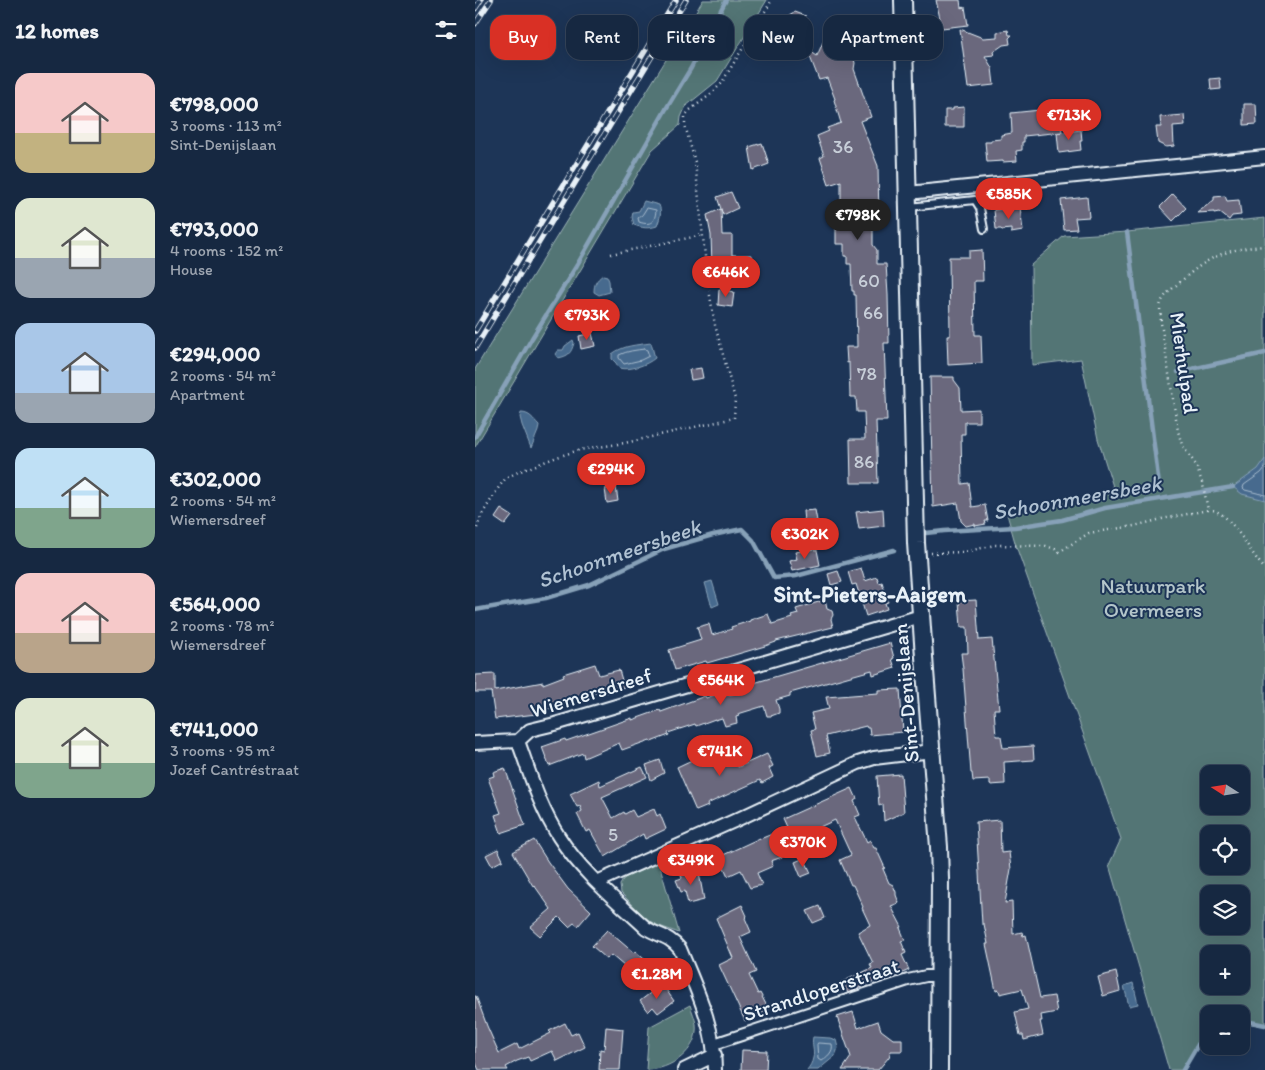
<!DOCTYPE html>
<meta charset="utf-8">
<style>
body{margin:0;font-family:Itim,sans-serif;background:#1f3048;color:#f1f3f6;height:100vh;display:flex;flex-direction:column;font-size:19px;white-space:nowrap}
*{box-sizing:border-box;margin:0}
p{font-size:16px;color:#9ea6b1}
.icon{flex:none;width:28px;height:28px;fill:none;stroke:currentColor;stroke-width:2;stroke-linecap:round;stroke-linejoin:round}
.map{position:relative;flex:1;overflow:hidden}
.sheet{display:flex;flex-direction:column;background:#162841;width:475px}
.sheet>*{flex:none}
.top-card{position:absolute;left:15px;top:15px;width:475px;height:45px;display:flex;gap:10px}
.needle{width:32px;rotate:282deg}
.tools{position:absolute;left:725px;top:765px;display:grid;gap:10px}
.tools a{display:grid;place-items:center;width:50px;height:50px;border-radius:10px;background:#162841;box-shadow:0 5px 20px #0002,0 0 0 1px #35445a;font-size:25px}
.price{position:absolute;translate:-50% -42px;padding:0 11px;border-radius:18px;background:#d93025;color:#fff;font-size:16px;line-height:32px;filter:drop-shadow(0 1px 2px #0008)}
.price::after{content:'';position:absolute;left:50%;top:30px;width:15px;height:11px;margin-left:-8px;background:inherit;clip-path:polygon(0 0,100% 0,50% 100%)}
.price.on{background:#222;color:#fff}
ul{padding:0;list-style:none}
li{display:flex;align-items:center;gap:15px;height:125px;padding:0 15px}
li span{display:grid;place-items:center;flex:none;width:140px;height:100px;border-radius:15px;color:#555}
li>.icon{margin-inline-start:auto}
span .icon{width:60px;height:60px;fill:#fffc;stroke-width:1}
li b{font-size:21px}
h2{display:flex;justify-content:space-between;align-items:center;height:60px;padding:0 15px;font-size:21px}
.pill{padding:0 18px;border-radius:15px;background:#162841;box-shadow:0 5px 20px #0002,0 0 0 1px #35445a;font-size:18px;line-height:45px}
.pill.on{background:#d93025;color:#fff}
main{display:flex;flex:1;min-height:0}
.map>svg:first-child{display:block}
.green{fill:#527575;stroke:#9db3b6;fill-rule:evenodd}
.water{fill:#476b8e;stroke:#87a1b8}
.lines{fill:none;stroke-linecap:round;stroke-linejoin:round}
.shore{stroke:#a8bbce;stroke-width:1}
.stream{stroke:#87a1b8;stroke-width:4.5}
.building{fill:#6a687d;stroke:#e8f1f8}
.service-casing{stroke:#e8f1f8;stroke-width:10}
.pedestrian-casing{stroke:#e8f1f8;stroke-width:14}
.minor-casing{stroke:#e8f1f8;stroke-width:16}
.tertiary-casing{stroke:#e8f1f8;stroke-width:20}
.path{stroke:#e8f1f8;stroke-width:2.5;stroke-dasharray:1 4;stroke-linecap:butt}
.service{stroke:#1d3557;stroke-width:6}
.pedestrian{stroke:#1d3557;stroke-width:10}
.minor{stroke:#1d3557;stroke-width:12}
.tertiary{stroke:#1d3557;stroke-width:16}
.rail-casing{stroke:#e8f1f8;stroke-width:5.5}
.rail{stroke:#1d3557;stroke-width:4;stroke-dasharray:11;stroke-linecap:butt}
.labels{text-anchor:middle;stroke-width:4;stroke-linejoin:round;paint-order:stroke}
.number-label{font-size:19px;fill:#c8cfd9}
.street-label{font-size:21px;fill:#e8f1f8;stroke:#1d3557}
.park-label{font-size:21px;fill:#b4c6ca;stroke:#1d3557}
.water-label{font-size:22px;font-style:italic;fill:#b0c2d3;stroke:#1d3557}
.neighbourhood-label{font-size:22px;font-weight:bold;fill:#e8f1f8;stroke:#1d3557}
</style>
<main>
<section class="sheet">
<h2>12 homes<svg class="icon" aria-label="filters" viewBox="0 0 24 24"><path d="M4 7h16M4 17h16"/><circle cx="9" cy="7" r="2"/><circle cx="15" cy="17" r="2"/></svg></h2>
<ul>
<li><span style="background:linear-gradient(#f6c9c9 60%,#c2b280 0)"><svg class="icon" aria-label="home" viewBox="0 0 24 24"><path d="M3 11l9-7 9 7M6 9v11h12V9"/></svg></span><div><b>€798,000</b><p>3 rooms · 113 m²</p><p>Sint-Denijslaan</p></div></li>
<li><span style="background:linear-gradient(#dfe7d0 60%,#9aa5b1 0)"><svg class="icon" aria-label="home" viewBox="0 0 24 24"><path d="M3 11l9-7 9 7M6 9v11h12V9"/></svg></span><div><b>€793,000</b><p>4 rooms · 152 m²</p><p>House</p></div></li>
<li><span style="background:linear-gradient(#a9c7e8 70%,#9aa5b1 0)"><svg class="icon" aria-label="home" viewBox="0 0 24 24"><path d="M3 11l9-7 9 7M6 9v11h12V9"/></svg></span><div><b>€294,000</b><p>2 rooms · 54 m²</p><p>Apartment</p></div></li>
<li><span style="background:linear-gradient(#bfe0f5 60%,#7fa58c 0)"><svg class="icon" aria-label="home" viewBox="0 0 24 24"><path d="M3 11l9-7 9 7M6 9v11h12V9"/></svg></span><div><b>€302,000</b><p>2 rooms · 54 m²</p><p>Wiemersdreef</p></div></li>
<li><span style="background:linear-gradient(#f6c9c9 60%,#b9a48a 0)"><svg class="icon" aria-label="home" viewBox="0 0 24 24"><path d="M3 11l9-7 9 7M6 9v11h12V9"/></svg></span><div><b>€564,000</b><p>2 rooms · 78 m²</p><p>Wiemersdreef</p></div></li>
<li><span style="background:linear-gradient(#dfe7d0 65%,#7fa58c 0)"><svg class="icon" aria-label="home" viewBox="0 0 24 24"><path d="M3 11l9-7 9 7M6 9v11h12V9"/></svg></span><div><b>€741,000</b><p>3 rooms · 95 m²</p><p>Jozef Cantréstraat</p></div></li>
</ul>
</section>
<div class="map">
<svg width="790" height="1070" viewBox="0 0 790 1070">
<rect width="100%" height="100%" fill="#1d3557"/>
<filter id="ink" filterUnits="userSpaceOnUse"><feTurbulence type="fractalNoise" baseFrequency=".02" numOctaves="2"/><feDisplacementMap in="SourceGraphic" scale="10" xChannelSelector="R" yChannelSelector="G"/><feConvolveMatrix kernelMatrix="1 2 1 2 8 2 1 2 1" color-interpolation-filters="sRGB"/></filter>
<g filter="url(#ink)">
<path class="green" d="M 228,0 L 292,0 L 242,81 L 211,106 L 206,117 L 205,125 L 177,150 L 0,447 L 0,369 Z
M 790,218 L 790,1026 L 766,1022 L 766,1014 L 734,1014 L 734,1026 L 708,1070 L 694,1070 L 634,865 L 646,839 L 541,546 L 532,514 L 640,493 L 623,439 L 606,359 L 557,365 L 556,265 L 589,236 L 652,232 ZM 734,774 L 766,774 L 766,806 L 734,806 ZM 734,834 L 766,834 L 766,866 L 734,866 ZM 734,894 L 766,894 L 766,926 L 734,926 ZM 734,954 L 766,954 L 766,986 L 734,986 Z
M 184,863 L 204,933 L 179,924 L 170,917 L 146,893 L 145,885 L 149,878 Z
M 215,1005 C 217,1011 220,1018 221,1024 C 224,1051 195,1070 171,1070 L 174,1027 Z"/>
<path class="water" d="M 169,201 L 184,205 C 187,212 185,218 182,226 C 173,229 167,228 159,225 L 157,217 L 158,212 L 164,211 Z
M 128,275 L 132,276 L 134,281 L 135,292 L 124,295 L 119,292 C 119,284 121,280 128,275 Z
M 98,340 L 99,343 C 96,353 94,356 83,358 L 80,354 L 83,350 L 88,350 L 90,346 Z
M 176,343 L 180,358 C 172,365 154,371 144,368 L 141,363 L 137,359 L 137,354 C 149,345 162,345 176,343 Z
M 46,413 C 55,413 58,419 64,425 L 63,431 L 56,448 L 47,425 L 45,417 Z
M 790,459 L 790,500 L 767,494 L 758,487 L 783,469 Z
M 237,581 L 244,604 L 237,607 L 230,583 Z
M 658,983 L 663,1004 L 654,1006 L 649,986 Z
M 338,1037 L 355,1038 L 361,1040 L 363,1048 L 360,1056 L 343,1070 L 332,1070 C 335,1066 337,1063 338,1058 C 340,1051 336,1045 338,1037 Z"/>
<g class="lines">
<path class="shore" d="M 172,208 L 181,210 C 180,222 176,226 164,222 L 163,218 L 167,215 Z
M 170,349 L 172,350 L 174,356 L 166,360 L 149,364 L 144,358 L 144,355 C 152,351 161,350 170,349 Z
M 790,468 L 786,473 L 769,485 L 768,488 L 770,490 L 790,495
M 343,1043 L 357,1044 C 359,1052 352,1057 346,1061 L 343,1059 L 342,1045 Z"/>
<path class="stream" d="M 652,232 L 684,485
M 703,372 L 790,353
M 0,437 L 57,338 L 102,265 L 191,109 L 216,68 L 251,0
M 451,533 L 469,531 L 540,527 L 587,520 L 630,508 L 758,487
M 0,610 L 71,598 L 114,585 L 189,549 L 238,535 L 267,529 L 278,540 L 299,578 L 321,576 L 419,550
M 766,1020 L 790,1025
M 708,1070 L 734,1026"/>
</g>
<path class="building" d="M 461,0 L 485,0 L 486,8 L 490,7 L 493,25 L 467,28 Z
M 320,12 L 331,16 L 322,24 L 316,22 L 315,15 Z
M 376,26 L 385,49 L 377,52 L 380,63 L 379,69 L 396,117 L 385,121 L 403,166 L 404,223 L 398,223 L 398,245 L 402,250 L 402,264 L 411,264 L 413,295 L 414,343 L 409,343 L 412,421 L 401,421 L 403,483 L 376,483 L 375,439 L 390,439 L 389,412 L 382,412 L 381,397 L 375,397 L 374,362 L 372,363 L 371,347 L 382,347 L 381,295 L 379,295 L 379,291 L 377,291 L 376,264 L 372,264 L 372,256 L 369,256 L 369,244 L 361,244 L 361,228 L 369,228 L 368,201 L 366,201 L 366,181 L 354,185 L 345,158 L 349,156 L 342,136 L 354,131 L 352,128 L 366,123 L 359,100 L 360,99 L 352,78 L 344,80 L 332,49 L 342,56 L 348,42 L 358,35 L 358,33 Z
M 485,29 L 508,38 L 522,37 L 522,32 L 533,30 L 534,35 L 537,35 L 534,38 L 535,44 L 528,45 L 518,52 L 519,55 L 510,56 L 517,68 L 519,85 L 493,88 Z
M 745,78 L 746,89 L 736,90 L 735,79 Z
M 769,104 L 781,104 L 782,124 L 769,125 Z
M 489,107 L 489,127 L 470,127 L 470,110 L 478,110 L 478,108 Z
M 575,109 L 575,110 L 584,109 L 587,132 L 549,136 L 549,142 L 547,142 L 547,150 L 541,151 L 542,161 L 528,162 L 528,161 L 512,162 L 510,142 L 516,142 L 516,140 L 526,139 L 526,135 L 537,133 L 536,113 Z
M 709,115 L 710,125 L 698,126 L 699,146 L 691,147 L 683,143 L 681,127 L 686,127 L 685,117 Z
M 606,130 L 607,141 L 605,141 L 606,150 L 584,153 L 582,133 Z
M 287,143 L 294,164 L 278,170 L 274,147 Z
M 256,192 L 263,208 L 248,215 L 242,197 Z
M 698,194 L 711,208 L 698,221 L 685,207 Z
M 750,196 L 752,201 L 764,200 L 766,215 L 757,216 L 754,220 L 744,212 L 739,213 L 739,212 L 722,213 L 739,200 L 739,197 Z
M 612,197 L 614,217 L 600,218 L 602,229 L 589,230 L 586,200 Z
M 545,207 L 548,231 L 536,233 L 536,229 L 527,230 L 526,229 L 521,229 L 519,210 Z
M 246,209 L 247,235 L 257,235 L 257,255 L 277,255 L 277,266 L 237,266 L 236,235 L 232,215 Z
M 507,250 L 508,281 L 499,281 L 500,335 L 506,335 L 507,363 L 473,365 L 472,336 L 475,336 L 474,257 L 494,257 L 494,251 Z
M 244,289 L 259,292 L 257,307 L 243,305 Z
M 117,333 L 120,346 L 106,349 L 104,336 Z
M 226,368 L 228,378 L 216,380 L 214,370 Z
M 455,377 L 479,377 L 479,380 L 485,388 L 486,410 L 504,409 L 504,422 L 490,422 L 490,434 L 486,434 L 487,484 L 494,483 L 497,507 L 510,505 L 513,521 L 510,521 L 511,524 L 500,526 L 500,524 L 491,526 L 486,521 L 483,503 L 458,507 Z
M 141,487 L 143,501 L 132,503 L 130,489 Z
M 26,509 L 37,516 L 30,525 L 20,518 Z
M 408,509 L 409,526 L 384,529 L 381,512 Z
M 340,510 L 342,521 L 329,522 L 328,511 Z
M 340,549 L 340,550 L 342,550 L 345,565 L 317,571 L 314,561 L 322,559 L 320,552 Z
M 386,568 L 390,581 L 402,577 L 404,583 L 407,582 L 413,602 L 410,603 L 412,609 L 391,616 L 381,584 L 377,585 L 373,572 Z
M 363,571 L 367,582 L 356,585 L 353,574 Z
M 350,600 L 352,609 L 357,611 L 358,615 L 356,619 L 358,627 L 301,641 L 301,642 L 290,646 L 232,663 L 231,661 L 200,670 L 194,650 L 226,640 L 222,627 L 234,624 L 237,635 L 257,629 L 256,627 L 275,621 L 275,620 L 293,614 L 297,624 L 317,618 L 316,616 L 323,614 L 321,609 Z
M 501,600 L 504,640 L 517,639 L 524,709 L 519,709 L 521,736 L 526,736 L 528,748 L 558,746 L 559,760 L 529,762 L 530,784 L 515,785 L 515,780 L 498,781 L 497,773 L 496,773 L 488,669 L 486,653 L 493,653 L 492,627 L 486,627 L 484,601 Z
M 415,643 L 419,658 L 417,659 L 420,668 L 398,675 L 397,670 L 315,693 L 315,696 L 301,700 L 304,709 L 304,713 L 296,716 L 292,716 L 289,706 L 263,714 L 264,716 L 261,717 L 262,723 L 250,726 L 247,718 L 240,720 L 240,719 L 221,726 L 220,724 L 193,733 L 194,735 L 176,742 L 175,740 L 147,750 L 144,743 L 109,758 L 108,753 L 74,766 L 67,747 L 90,739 L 91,741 L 157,718 L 157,720 L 185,710 L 186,712 L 230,696 L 231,698 L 245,693 L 247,696 L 267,692 L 265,687 Z
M 120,664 L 124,675 L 144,670 L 149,687 L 129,693 L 128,691 L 84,702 L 85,706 L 60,712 L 61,714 L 20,719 L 16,692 L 17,692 L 0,692 L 1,675 L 20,674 L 20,691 L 68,682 L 68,684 L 89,676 L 88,674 Z
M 425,689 L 428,732 L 395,735 L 394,728 L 392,728 L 391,726 L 351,736 L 355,753 L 342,756 L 336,730 L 340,729 L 336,713 L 354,709 L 351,697 L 403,693 L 403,690 Z
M 235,749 L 244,768 L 260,761 L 263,767 L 292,754 L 298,766 L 294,768 L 298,777 L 287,783 L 285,780 L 232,804 L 233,806 L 221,811 L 202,767 L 221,758 L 220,757 Z
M 185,760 L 189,773 L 176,780 L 171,765 Z
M 167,767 L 172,777 L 127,797 L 138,818 L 149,812 L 150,814 L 157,810 L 161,817 L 179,809 L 182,816 L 185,814 L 191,829 L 170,839 L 168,834 L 130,857 L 115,830 L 111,832 L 102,814 L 107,811 L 105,806 L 102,807 L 95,794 L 124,780 L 125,786 Z
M 30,768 L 50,825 L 26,833 L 20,815 L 26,813 L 13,778 L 19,776 L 18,772 Z
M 426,774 L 429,812 L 409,821 L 408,804 L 404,806 L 402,776 Z
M 377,788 L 382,799 L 379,801 L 385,815 L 380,817 L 392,842 L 395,840 L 399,848 L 401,848 L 410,868 L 408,869 L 414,883 L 418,885 L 421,892 L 421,895 L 424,903 L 416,906 L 427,927 L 425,928 L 430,940 L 426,941 L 431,953 L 427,955 L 434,970 L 421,976 L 419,972 L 373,993 L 367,982 L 397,968 L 395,964 L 398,963 L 383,932 L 395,925 L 387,908 L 388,907 L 378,885 L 376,885 L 365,860 L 376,855 L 360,820 L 303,846 L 307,857 L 296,861 L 298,866 L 282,873 L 287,885 L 275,888 L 266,870 L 253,876 L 244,857 L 285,838 L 285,839 L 312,828 L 308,819 Z
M 525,820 L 526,853 L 534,852 L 536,869 L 530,903 L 537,902 L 538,934 L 547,932 L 548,936 L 551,935 L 565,998 L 579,996 L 582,1012 L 566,1015 L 567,1021 L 565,1021 L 568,1035 L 549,1040 L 548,1035 L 545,1035 L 540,1012 L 553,1009 L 547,989 L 525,994 L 524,990 L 521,991 L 511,944 L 513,944 L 509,924 L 507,924 L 501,822 Z
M 59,840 L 73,862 L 93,889 L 116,911 L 103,926 L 99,923 L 94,927 L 84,917 L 65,936 L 55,927 L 76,909 L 59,885 L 58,886 L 38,852 Z
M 23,849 L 28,860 L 17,866 L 11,855 Z
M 329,858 L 336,873 L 326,877 L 320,862 Z
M 217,866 L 219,874 L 224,873 L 229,900 L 213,904 L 210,891 L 206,892 L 201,880 L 207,878 L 205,871 Z
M 267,905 L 272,916 L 270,918 L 276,932 L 265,937 L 281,972 L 274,975 L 283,994 L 285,993 L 294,1010 L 270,1021 L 244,965 L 258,958 L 241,918 Z
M 345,906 L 350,918 L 338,923 L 332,911 Z
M 132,930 L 159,953 L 160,951 L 176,965 L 164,979 L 136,955 L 132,959 L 117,946 Z
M 641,972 L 645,991 L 628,996 L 623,977 Z
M 187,984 L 199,1001 L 183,1013 L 178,1007 L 173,1012 L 165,1001 Z
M 0,996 L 1,996 L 12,1026 L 24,1053 L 42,1044 L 44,1049 L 76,1033 L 74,1031 L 90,1023 L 96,1035 L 103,1032 L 110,1047 L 82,1061 L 77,1051 L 55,1061 L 53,1057 L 42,1061 L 31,1067 L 33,1070 L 4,1070 L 0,1061 Z
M 378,1012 L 383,1028 L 403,1021 L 406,1030 L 418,1039 L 427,1039 L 427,1051 L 416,1051 L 414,1057 L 403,1070 L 367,1070 L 376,1057 L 362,1017 Z
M 131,1027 L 148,1029 L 145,1070 L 124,1070 L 125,1049 L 129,1050 Z
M 267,1050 L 292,1051 L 291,1070 L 266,1070 Z"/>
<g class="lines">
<defs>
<path id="service" d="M 434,207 L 500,200 L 505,208 L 509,229"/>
<path id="pedestrian" d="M 239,1044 L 433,980 L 451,976 L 465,976"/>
<path id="minor" d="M 433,193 L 790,157
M 43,741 C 55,774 65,808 84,837 C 107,873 141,900 171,928 C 186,937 193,935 205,949 C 221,988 240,1027 240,1070
M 0,743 L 43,741 L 55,730 L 80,724 L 446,616
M 122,882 L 259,821 L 383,763 L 399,758 L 457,751
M 209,1070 L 240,1055"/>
<path id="tertiary" d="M 428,0 L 441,543 L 450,671 L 464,847 L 465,879 L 464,1070"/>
</defs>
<use href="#service" class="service-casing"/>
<use href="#pedestrian" class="pedestrian-casing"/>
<use href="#minor" class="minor-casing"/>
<use href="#tertiary" class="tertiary-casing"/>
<path class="path" d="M 136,254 L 228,235
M 733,510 C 734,510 740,510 741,511 C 760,520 775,553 790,569
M 2,528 L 6,516 L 24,487 L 31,478 L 43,472 L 82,457 L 104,450 L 150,443 L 259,418 L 260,399 L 240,325 L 233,284 L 220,162 L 210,125 L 210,116 L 215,110 L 235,95 L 246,84 L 297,0
M 456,553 L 489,552 L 520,545 L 571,546 L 580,549 L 584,552 L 614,533 L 659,526 L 687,519 L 733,510 L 728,485 L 721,465 L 707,445 L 703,431 L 686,323 C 686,316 684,309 686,303 C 689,295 698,288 704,283 C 734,256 750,249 790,246"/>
<use href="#service" class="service"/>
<use href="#pedestrian" class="pedestrian"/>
<use href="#minor" class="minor"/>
<use href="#tertiary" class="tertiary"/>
<defs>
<path id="rail" d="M 0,9 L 6,0
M 0,24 L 16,0
M 0,331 L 201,0
M 0,348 L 211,0"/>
</defs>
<use href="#rail" class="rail-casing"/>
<use href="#rail" class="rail"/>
</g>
</g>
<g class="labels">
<g class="number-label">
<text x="368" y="153">36</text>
<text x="394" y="287">60</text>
<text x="398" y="319">66</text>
<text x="392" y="380">78</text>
<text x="389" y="468">86</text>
<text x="138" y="841">5</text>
</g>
<g class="street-label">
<text transform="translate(709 363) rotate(82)" y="7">Mierhulpad</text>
<text transform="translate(116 693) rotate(-17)" y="7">Wiemersdreef</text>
<text transform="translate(431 693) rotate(-95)" y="7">Sint-Denijslaan</text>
<text transform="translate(346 990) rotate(-18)" y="7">Strandloperstraat</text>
</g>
<g class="park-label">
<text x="678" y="593">Natuurpark<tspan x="678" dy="24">Overmeers</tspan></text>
</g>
<g class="water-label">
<text transform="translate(602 497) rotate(-10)" y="8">Schoonmeersbeek</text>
<text transform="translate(144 553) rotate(-19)" y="8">Schoonmeersbeek</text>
</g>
<g class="neighbourhood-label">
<text x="395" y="602">Sint-Pieters-Aaigem</text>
</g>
</g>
</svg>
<div class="tools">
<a><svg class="needle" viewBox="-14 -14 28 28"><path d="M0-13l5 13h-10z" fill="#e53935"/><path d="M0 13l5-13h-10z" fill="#9ea6b1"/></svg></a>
<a><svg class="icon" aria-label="locate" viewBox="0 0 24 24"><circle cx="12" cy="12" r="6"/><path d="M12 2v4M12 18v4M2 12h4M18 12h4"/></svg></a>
<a><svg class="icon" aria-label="layers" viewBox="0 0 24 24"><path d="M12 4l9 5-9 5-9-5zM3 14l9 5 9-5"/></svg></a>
<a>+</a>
<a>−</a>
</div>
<b class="price" style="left:594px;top:141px">€713K</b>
<b class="price" style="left:534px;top:220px">€585K</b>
<b class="price on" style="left:383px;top:241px">€798K</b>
<b class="price" style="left:251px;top:298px">€646K</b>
<b class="price" style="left:112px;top:341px">€793K</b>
<b class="price" style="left:136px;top:495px">€294K</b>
<b class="price" style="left:330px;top:560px">€302K</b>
<b class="price" style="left:246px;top:706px">€564K</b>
<b class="price" style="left:245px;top:777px">€741K</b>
<b class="price" style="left:328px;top:868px">€370K</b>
<b class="price" style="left:216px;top:886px">€349K</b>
<b class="price" style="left:182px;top:1000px">€1.28M</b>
<div class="top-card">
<a class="pill on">Buy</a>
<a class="pill">Rent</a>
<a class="pill">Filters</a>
<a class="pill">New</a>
<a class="pill">Apartment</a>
</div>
</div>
</main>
